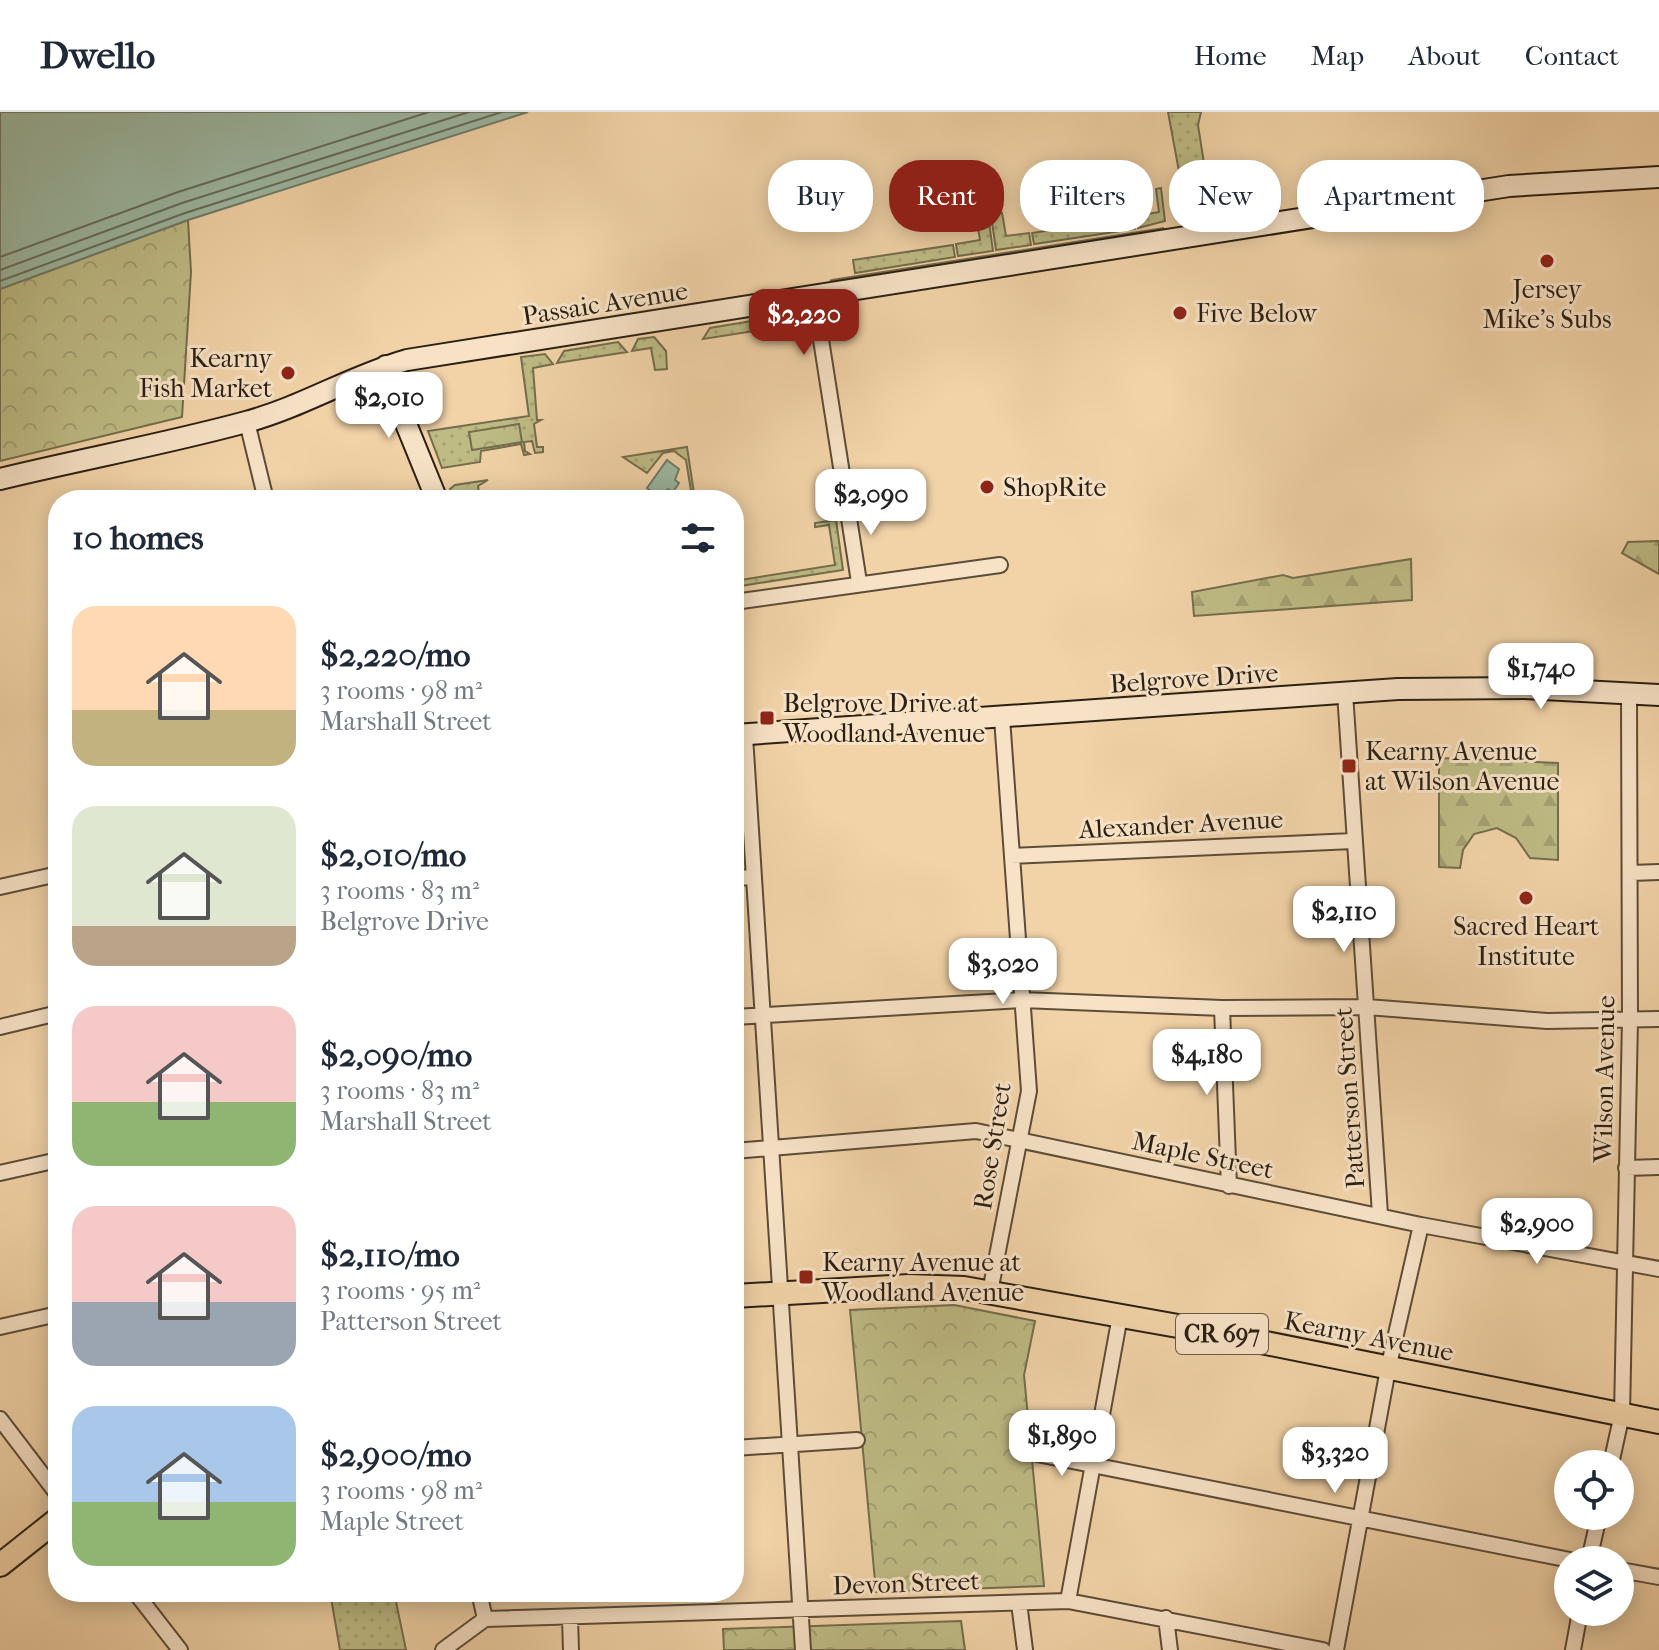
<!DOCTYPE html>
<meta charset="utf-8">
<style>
body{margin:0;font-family:"IM FELL French Canon",serif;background:#f6f6f7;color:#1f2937;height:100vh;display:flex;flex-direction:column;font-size:30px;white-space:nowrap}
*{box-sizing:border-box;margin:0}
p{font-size:26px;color:#747a83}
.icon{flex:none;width:44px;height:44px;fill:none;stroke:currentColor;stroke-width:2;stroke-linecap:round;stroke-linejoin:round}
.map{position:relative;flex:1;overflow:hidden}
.side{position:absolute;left:48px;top:378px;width:696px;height:1112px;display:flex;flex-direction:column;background:#fff;border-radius:32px;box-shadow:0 4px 20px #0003}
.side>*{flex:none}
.top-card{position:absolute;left:768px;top:48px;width:760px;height:72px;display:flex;gap:16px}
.fabs{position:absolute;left:1554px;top:1338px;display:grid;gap:16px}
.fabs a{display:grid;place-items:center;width:80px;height:80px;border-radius:50%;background:#fff;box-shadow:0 4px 20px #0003;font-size:40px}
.price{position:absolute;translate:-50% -68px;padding:0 18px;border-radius:16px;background:#fff;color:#222;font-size:26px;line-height:52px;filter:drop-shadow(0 2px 4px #0008)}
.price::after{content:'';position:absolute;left:50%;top:48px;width:24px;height:18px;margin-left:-12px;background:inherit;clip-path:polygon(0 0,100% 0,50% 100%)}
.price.selected{background:#8f2418;color:#fff}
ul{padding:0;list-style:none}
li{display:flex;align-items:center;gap:24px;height:200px;padding:0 24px}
li span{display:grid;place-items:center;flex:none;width:224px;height:160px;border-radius:24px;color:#555}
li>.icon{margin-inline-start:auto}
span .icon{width:96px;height:96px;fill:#fffc;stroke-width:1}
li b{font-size:34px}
h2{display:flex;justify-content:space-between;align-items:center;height:96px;padding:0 24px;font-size:34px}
.pill{padding:0 28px;border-radius:32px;background:#fff;box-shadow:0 4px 20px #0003;font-size:28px;line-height:72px}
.pill.selected{background:#8f2418;color:#fff}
header{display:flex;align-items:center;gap:48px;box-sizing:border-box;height:112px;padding:0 40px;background:#fff;border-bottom:2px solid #e0e1e3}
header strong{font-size:38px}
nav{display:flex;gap:44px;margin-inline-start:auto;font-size:28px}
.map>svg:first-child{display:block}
.grass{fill:url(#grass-dots);stroke:#746d4c;stroke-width:2}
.forest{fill:url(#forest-firs);stroke:#746d4c;stroke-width:2}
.park{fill:url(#park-crowns);stroke:#746d4c;stroke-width:2}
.water{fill:#9cb9a3;stroke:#6f7b69;stroke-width:2}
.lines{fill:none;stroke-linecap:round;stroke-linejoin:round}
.shore{stroke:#646c5b;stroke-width:2}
.street-casing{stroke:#5d4c38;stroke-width:18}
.secondary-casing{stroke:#2b1f13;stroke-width:24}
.primary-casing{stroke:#2b1f13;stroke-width:26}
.street{stroke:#f7e2c6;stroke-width:14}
.secondary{stroke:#f7e2c6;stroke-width:20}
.primary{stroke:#f2d3a8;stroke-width:22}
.poi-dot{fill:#8f2418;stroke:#f7e2c6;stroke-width:3}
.labels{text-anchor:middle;stroke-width:6;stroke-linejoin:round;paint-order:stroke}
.shield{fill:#f7e2c6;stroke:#685a49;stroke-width:2}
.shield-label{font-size:24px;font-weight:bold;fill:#2b1f13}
.poi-label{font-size:26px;fill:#2b1f13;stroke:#f7e2c6;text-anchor:start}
.street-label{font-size:26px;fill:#2b1f13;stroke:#f7e2c6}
</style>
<header>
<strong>Dwello</strong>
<nav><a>Home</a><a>Map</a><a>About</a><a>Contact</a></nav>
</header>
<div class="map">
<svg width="1659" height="1538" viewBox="0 0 1659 1538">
<defs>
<pattern id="grass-dots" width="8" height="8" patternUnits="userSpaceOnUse" patternTransform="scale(2)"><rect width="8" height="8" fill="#bebb85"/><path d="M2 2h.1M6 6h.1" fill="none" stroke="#a3a072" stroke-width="1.8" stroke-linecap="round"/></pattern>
<pattern id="forest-firs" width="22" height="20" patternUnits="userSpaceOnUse" patternTransform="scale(2)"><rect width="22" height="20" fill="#bebb85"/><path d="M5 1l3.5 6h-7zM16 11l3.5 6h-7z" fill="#a3a072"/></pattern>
<pattern id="park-crowns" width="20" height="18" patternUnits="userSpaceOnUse" patternTransform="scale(2)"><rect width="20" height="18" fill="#bebb85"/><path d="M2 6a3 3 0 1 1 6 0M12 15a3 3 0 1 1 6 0" fill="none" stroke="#a3a072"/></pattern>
</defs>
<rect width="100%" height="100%" fill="#f2d3a8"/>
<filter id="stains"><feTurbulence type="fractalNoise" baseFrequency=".0025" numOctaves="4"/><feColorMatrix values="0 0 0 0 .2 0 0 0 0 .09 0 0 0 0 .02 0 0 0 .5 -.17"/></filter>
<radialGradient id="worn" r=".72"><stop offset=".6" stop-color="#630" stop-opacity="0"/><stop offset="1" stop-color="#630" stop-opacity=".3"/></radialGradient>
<path class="grass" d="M 1168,0 L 1201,0 L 1198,13 L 1210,90 L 1220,95 L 1244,93 L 1246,100 L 1188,108 Z
M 1161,76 L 1165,109 L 1138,116 L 1136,104 L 1159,100 L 1156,77 Z
M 1002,101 L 1006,124 L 1029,121 L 1031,133 L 996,138 L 991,103 Z
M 988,103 L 993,139 L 958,144 L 956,132 L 980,128 L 976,105 Z
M 1133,105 L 1135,117 L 1034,132 L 1032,121 Z
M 1164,116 L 1158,119 L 830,169 L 832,168 Z
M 953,133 L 955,145 L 855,161 L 853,148 Z
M 805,201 L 810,233 L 802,234 L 798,212 L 777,213 L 784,204 Z
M 764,207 L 773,216 L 703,227 L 710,216 Z
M 654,225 L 666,239 L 667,257 L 655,258 L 651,236 L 632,239 L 638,227 Z
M 618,230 L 627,240 L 557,251 L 564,239 Z
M 545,242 L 553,252 L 533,256 L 537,308 L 541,308 L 534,312 L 537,335 L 543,335 L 543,340 L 535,341 L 532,329 L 524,330 L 525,339 L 530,342 L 524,343 L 521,332 L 481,339 L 480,350 L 442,356 L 428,319 L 529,304 L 521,245 Z
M 687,335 L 695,388 L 681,388 L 691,379 L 686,348 L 674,339 L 663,341 L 647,361 L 623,345 Z
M 488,368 L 478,374 L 480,388 L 455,388 L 450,377 L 455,373 Z
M 836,408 L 843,458 L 734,475 L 734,469 L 835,453 L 829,413 L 815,415 L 815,411 Z
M 330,1480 L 394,1480 L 406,1538 L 340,1538 Z"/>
<path class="forest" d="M 1659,429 L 1659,462 L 1622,441 L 1628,430 Z
M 1411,447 L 1412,488 L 1194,504 L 1192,480 L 1283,463 L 1293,466 Z
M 1439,646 L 1558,651 L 1558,748 L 1530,746 L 1516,726 L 1497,716 L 1474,722 L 1463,738 L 1460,756 L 1439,755 Z"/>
<path class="park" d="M 188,108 L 191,160 L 182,305 L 0,349 L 0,177 Z
M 519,312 L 522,330 L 472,338 L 469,320 Z
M 954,1193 L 1035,1209 L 1024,1263 L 1044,1474 L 876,1480 L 850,1198 Z
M 961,1509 L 965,1538 L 724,1538 L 723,1517 Z"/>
<path class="water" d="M 0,0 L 528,0 L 188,108 L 0,177 Z
M 667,348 L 679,357 L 675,368 L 679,371 L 673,380 L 668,377 L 659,385 L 647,376 Z"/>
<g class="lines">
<path class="shore" d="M 0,145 L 178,80 L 429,0
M 0,158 L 182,91 L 469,0
M 0,169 L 185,101 L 502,0"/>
<defs>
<path id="street" d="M 814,183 L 859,470
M 247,310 L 266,388
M 734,490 L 1000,453
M 1345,581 L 1380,1102
M 745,624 L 803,1538
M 1012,744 L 1353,729
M 1631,761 L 1659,760
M 734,766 L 754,765
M 0,775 L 58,762
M 1222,896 L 1229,1074
M 734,905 L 1022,888 L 1222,896 L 1367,895 L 1547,909 L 1659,907
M 0,915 L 58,901
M 734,1039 L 976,1019 L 1421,1113 L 1659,1157
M 1626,1056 L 1659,1055
M 0,1061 L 58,1048
M 990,1180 L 1029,979 L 1002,606
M 0,1215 L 58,1202
M 0,1307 L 58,1383
M 734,1336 L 857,1328
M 1037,1342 L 1570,1448
M 1611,1352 L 1622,1302 L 1630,908 L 1629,582
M 1589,1448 L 1599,1404
M 1620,1458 L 1659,1465
M 135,1480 L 180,1538
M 479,1480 L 485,1507
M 1068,1489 L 1120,1204
M 1019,1491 L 1025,1538
M 1166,1506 L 1170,1538
M 485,1507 L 1068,1489 L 1323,1538
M 570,1507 L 571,1538
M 443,1538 L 485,1507
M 1336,1538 L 1388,1257 L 1421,1113
M 1573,1538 L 1580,1500"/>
<path id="secondary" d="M 386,254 L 391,275 L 437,388
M 0,367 C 82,347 165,332 246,310 C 302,295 351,264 407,248 L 1509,74 L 1659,65
M 734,623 L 1398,577 L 1524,576 L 1659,583"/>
<path id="primary" d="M 734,1184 L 909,1174 L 964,1176 L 1206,1219 L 1659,1310
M 0,1453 L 58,1407"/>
</defs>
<use href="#street" class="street-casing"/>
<use href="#secondary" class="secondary-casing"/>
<use href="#primary" class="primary-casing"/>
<use href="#street" class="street"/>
<use href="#secondary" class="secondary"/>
<use href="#primary" class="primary"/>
</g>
<g class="poi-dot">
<circle cx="1547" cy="149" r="8"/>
<circle cx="1180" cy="201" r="8"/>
<circle cx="288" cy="261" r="8"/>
<circle cx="987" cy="375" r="8"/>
<rect x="759" y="598" width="16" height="16" rx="4"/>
<rect x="1341" y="646" width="16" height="16" rx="4"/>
<circle cx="1526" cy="786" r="8"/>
<rect x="798" y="1157" width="16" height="16" rx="4"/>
</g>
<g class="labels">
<rect class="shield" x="1176" y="1202" width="92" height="40" rx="6"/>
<g class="shield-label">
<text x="1222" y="1230">CR 697</text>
</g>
<g class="poi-label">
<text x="1547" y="186" text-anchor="middle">Jersey<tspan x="1547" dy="30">Mike's Subs</tspan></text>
<text x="1196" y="210">Five Below</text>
<text x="272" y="255" text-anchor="end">Kearny<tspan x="272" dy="30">Fish Market</tspan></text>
<text x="1003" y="384">ShopRite</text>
<text x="783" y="600">Belgrove Drive at<tspan x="783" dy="30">Woodland Avenue</tspan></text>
<text x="1365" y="648">Kearny Avenue<tspan x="1365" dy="30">at Wilson Avenue</tspan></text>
<text x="1526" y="823" text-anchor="middle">Sacred Heart<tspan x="1526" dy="30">Institute</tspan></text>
<text x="822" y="1159">Kearny Avenue at<tspan x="822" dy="30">Woodland Avenue</tspan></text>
</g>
<g class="street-label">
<text transform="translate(605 191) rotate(-9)" y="9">Passaic Avenue</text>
<text transform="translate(1194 566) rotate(-4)" y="9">Belgrove Drive</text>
<text transform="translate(1181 712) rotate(-3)" y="9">Alexander Avenue</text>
<text transform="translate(1604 967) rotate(-89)" y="9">Wilson Avenue</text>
<text transform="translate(1349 986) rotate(-94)" y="9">Patterson Street</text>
<text transform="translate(992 1034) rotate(-81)" y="9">Rose Street</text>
<text transform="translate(1203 1043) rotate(12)" y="9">Maple Street</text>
<text transform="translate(1369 1224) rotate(11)" y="9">Kearny Avenue</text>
<text transform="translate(906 1471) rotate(-2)" y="9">Devon Street</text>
</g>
</g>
<rect width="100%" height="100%" filter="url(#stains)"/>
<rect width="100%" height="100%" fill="url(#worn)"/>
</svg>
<div class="fabs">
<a><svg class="icon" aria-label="locate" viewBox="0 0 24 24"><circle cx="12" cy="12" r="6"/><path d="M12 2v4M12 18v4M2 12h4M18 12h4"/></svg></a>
<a><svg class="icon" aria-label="layers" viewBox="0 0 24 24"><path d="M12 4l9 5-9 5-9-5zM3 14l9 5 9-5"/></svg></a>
</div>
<b class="price selected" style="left:804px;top:245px">$2,220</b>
<b class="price" style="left:389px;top:328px">$2,010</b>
<b class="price" style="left:871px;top:425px">$2,090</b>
<b class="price" style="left:1541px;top:599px">$1,740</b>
<b class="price" style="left:1344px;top:842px">$2,110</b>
<b class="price" style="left:1003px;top:894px">$3,020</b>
<b class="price" style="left:1207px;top:985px">$4,180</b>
<b class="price" style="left:1537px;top:1154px">$2,900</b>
<b class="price" style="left:1062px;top:1366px">$1,890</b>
<b class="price" style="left:1335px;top:1383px">$3,320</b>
<div class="top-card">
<a class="pill">Buy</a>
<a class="pill selected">Rent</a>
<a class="pill">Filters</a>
<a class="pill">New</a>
<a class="pill">Apartment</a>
</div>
<section class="side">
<h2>10 homes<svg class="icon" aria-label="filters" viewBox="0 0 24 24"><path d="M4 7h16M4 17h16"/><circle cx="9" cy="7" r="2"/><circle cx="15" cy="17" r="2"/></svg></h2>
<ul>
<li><span style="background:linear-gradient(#ffd9b3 65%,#c2b280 0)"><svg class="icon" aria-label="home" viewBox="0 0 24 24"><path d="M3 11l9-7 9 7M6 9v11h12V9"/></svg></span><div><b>$2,220/mo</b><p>3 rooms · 98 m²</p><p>Marshall Street</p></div></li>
<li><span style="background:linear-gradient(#dfe7d0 75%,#b9a48a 0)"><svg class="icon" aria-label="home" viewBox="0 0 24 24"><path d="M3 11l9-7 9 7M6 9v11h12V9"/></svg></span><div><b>$2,010/mo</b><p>3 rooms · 83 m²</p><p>Belgrove Drive</p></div></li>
<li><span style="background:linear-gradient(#f6c9c9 60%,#8fb573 0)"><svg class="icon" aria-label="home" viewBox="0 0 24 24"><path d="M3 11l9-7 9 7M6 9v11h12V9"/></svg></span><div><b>$2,090/mo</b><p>3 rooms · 83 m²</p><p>Marshall Street</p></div></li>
<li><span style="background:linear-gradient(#f6c9c9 60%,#9aa5b1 0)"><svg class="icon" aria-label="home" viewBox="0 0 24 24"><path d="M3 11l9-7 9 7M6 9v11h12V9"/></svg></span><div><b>$2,110/mo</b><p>3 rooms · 95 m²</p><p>Patterson Street</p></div></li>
<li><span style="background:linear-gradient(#a9c7e8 60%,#8fb573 0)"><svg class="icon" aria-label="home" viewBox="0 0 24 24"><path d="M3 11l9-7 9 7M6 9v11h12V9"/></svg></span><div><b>$2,900/mo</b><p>3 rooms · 98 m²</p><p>Maple Street</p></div></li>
</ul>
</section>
</div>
